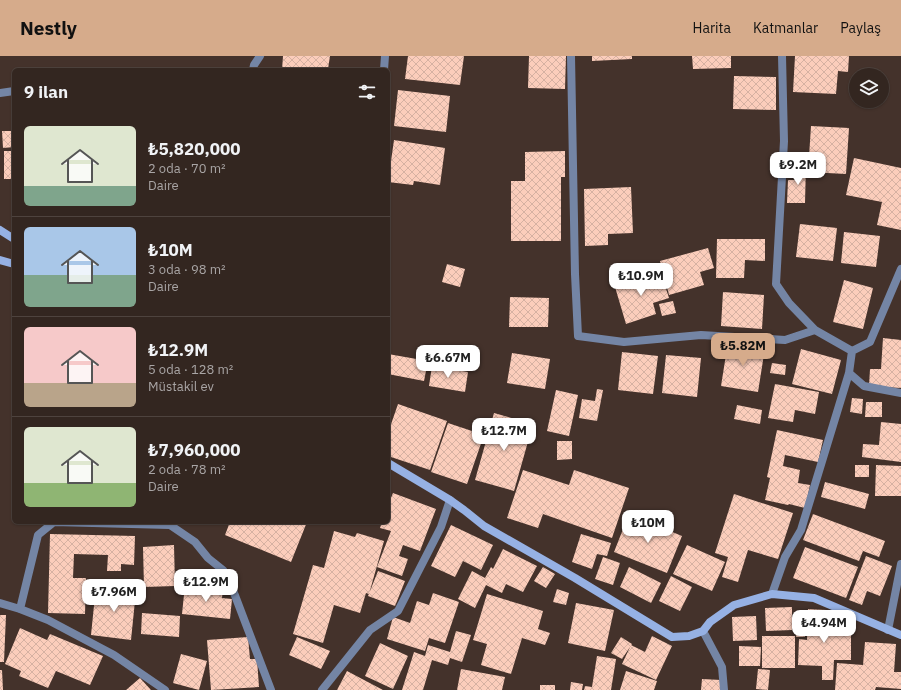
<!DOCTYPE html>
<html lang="tr">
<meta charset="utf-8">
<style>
body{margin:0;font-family:"IBM Plex Sans",sans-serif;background:#3e322d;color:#f1f3f6;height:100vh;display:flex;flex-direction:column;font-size:15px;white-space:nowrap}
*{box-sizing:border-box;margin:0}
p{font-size:13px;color:#a9a5a5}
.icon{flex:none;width:22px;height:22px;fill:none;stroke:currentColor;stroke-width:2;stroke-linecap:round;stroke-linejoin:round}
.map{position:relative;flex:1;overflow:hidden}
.details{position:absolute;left:12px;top:12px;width:378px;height:456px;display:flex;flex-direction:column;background:#332620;border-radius:6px;box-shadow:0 1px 3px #0004,0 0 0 1px #4e433e}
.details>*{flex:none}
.tools{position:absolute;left:849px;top:12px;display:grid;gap:8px}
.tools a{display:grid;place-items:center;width:40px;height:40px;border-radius:50%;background:#332620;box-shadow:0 1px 3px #0004,0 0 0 1px #4e433e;font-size:20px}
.price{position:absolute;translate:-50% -34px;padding:0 9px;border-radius:8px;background:#fff;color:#222;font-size:13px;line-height:26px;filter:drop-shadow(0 1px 2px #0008)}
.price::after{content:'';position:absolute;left:50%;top:24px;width:12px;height:9px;margin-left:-6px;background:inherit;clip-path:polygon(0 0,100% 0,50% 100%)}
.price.on{background:#d6ab8b;color:#111}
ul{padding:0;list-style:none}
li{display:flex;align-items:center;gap:12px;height:100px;padding:0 12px}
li+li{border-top:1px solid #4e433e}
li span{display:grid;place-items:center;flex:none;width:112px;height:80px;border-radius:6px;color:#555}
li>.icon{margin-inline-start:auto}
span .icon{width:48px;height:48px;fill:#fffc;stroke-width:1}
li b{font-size:17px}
h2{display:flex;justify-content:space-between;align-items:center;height:48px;padding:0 12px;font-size:17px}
header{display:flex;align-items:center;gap:24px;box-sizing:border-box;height:56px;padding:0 20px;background:#d6ab8b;color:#111}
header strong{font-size:19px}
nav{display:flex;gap:22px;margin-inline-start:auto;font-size:14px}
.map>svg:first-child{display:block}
.building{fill:url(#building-cross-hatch)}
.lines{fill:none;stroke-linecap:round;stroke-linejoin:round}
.lane{stroke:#7485a5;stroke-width:8}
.street{stroke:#7485a5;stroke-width:8}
.secondary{stroke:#96b1e4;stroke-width:8}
</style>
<header>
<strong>Nestly</strong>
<nav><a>Harita</a><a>Katmanlar</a><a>Paylaş</a></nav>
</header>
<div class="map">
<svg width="901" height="634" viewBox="0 0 901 634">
<defs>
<pattern id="building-cross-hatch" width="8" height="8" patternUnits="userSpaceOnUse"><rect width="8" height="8" fill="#fbcdbb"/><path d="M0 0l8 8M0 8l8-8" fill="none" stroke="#d6b1a2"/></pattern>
</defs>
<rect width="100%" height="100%" fill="#44322b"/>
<path class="building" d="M 283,0 L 330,0 L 328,13 L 312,11 L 312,14 L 282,14 Z
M 408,0 L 464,0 L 460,29 L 405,23 Z
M 529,0 L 566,0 L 565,33 L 528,32 Z
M 592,0 L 632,0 L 632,3 L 592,5 Z
M 692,0 L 731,0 L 731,12 L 693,13 Z
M 795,0 L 849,0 L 848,16 L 838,15 L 836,38 L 793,36 Z
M 734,20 L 776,21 L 776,54 L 733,53 Z
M 398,34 L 450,40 L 446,76 L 394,70 Z
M 811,70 L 849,72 L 846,118 L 808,116 Z
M 2,75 L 14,75 L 14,91 L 3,92 Z
M 394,84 L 445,92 L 440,129 L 414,125 L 413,129 L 388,126 Z
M 4,95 L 14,95 L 14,123 L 4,123 Z
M 565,95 L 565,121 L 561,121 L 561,185 L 511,185 L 511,125 L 525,125 L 525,96 Z
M 854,102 L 901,112 L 901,174 L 877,169 L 882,146 L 846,139 Z
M 796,108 L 806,108 L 805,147 L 787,147 L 788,124 L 795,124 Z
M 631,131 L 633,177 L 608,178 L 608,189 L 585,190 L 584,133 Z
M 800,168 L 837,172 L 833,205 L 796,201 Z
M 844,176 L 880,180 L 876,211 L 841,207 Z
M 717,183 L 765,183 L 765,205 L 745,204 L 744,222 L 716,222 Z
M 708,192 L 714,212 L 700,216 L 704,229 L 669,239 L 660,205 Z
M 447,208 L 465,213 L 460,231 L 442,226 Z
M 661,217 L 669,242 L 653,247 L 656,258 L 626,268 L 615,231 Z
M 844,224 L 873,232 L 863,273 L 833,266 Z
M 723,236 L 764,239 L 762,273 L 721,270 Z
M 510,241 L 549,242 L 548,271 L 509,271 Z
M 673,245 L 676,257 L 662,260 L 659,248 Z
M 883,282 L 901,284 L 901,332 L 869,330 L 870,313 L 881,313 Z
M 728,286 L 765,292 L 758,336 L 721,330 Z
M 801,293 L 841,304 L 832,338 L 792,328 Z
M 622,296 L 658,300 L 653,338 L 618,334 Z
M 512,297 L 550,303 L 545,333 L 507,327 Z
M 388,298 L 428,305 L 424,325 L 388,318 Z
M 666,299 L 701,302 L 697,341 L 662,337 Z
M 772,307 L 786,309 L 785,319 L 770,317 Z
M 432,310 L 468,316 L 465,336 L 429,330 Z
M 775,328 L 819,336 L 815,358 L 795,354 L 793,366 L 768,362 Z
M 597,333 L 603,334 L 597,365 L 579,362 L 582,343 L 595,345 Z
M 556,334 L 578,339 L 569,380 L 547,375 Z
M 852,342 L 863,343 L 862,358 L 850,356 Z
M 866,346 L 882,346 L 882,361 L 865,361 Z
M 398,348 L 447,365 L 430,414 L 388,400 L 388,377 Z
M 737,349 L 762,354 L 760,368 L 734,363 Z
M 494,357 L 533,368 L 514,435 L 475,424 Z
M 881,366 L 901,368 L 901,406 L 862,401 L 863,388 L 879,389 Z
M 448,367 L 484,379 L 467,428 L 431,416 Z
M 777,374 L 823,384 L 818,406 L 785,399 L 783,410 L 800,414 L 798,427 L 810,429 L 805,452 L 789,448 L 788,449 L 765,444 L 770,422 L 767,421 Z
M 557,385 L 572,385 L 572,403 L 557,404 Z
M 855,409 L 869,409 L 869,421 L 855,421 Z
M 876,409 L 901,410 L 901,440 L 875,440 Z
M 523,414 L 569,429 L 574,414 L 629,432 L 612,482 L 543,458 L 538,472 L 507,462 Z
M 825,426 L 869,438 L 865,453 L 821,441 Z
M 393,437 L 436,453 L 420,495 L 403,489 L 399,500 L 408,503 L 402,520 L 377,511 L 391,475 L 380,472 L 382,466 L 388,466 L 388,449 Z
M 734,438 L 793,457 L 778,503 L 748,494 L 738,526 L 722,521 L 728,501 L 715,497 Z
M 629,458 L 682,480 L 667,517 L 614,496 Z
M 813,458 L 885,485 L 879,501 L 863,495 L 859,505 L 803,484 Z
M 230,466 L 307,466 L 291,506 L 225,479 Z
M 451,469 L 493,489 L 481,514 L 463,505 L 455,521 L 431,510 Z
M 334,475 L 355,481 L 357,477 L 384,485 L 369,538 L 366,537 L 360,557 L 334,549 L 323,587 L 293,578 L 313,509 L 324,512 Z
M 50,478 L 135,480 L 134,509 L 121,508 L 121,515 L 107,515 L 108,499 L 74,498 L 73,522 L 86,522 L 85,558 L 48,557 Z
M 581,478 L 611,487 L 607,500 L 597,498 L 592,513 L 572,506 Z
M 174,489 L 175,530 L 144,531 L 143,491 Z
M 687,489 L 725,506 L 712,535 L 673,518 Z
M 805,491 L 858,511 L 846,542 L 793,522 Z
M 503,493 L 537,510 L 523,536 L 506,528 L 502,537 L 486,529 L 475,552 L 458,543 L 472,515 L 485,522 L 491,511 L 493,513 Z
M 866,500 L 892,510 L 880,540 L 867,535 L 862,549 L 849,544 Z
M 603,501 L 620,507 L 613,529 L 595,523 Z
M 543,511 L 555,518 L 546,532 L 534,525 Z
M 629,511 L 661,527 L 651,547 L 620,531 Z
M 378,515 L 405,525 L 395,550 L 368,540 Z
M 671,520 L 692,531 L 680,555 L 659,545 Z
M 185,529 L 223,533 L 222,542 L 232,543 L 230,563 L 182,558 Z
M 96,530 L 136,535 L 131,584 L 91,579 Z
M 557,533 L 569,537 L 566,549 L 553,546 Z
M 433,537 L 459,546 L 445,587 L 429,582 L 425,595 L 387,583 L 393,561 L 410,567 L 417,545 L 429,549 Z
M 487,538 L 543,555 L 538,573 L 550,577 L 545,589 L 522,582 L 511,618 L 481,609 L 487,588 L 473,584 Z
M 576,547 L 614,554 L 605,595 L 568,587 Z
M 792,551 L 792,574 L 766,575 L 765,552 Z
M 808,553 L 827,554 L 826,575 L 843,575 L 843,564 L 851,564 L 851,604 L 834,604 L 833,624 L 822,624 L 822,610 L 798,609 L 799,583 L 807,584 Z
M 142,557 L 180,560 L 179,581 L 141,578 Z
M 0,559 L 6,559 L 4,606 L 0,606 Z
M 756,560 L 757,584 L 733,585 L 732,561 Z
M 795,560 L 804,560 L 805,581 L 796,581 Z
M 20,572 L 47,584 L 50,578 L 103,600 L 90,629 L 56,615 L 48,632 L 19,620 L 21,615 L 5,608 Z
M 456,575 L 471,579 L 462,606 L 450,602 L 448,609 L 432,604 L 423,634 L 402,634 L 414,596 L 425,600 L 428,589 L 450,596 Z
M 652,580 L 672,590 L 656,624 L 622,608 L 631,589 L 645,596 Z
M 762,580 L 795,580 L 795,612 L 762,612 Z
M 248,581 L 250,603 L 257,603 L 259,631 L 211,634 L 207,584 Z
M 297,581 L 330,595 L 321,613 L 289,599 Z
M 621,581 L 632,588 L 622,603 L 611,597 Z
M 865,586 L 896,588 L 894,616 L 901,616 L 901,633 L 876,631 L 875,634 L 835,634 L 837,607 L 863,609 Z
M 380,587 L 408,600 L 393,633 L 365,620 Z
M 739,590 L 761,591 L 760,610 L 739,610 Z
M 181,598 L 207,605 L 199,634 L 173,627 Z
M 597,600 L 616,603 L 611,634 L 584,634 L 585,630 L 592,631 Z
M 461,613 L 505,621 L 502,634 L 457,634 Z
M 758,613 L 770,614 L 768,634 L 756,633 Z
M 0,614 L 2,614 L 3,634 L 0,634 Z
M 347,615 L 383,634 L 337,634 Z
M 626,615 L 657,625 L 654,634 L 620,634 Z
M 140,622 L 151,634 L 126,634 Z
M 702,623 L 721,624 L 720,634 L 701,634 Z
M 571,626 L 583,628 L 582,634 L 570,634 Z
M 540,629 L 555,629 L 555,634 L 540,634 Z"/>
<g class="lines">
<path class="lane" d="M 0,37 L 14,35"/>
<path class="street" d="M 571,0 L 575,218 L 578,280 L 624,286 L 701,279 L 785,284 L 815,274
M 782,0 L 784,85 L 776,228 L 789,247 L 815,274 L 852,295
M 253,14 L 254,9 L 260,0
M 384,14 L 385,0
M 849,317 L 864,330 L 901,337
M 772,538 L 785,501 L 801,474 L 849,317 L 852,295 L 870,286 L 901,213
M 0,547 L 20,553 L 48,564 L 114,599 L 165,634
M 20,553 L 38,479 L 54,466 L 170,469 L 195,486 L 208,502 L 223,514 L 231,529 L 271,634
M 888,574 L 901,508
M 703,575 L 722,611 L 724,634
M 322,634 L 370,574 L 398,555 L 441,471 L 450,444"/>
<path class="secondary" d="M 0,174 L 14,183
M 0,204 L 14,208
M 388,407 L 450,444 L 464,454 L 484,470 L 575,522 L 672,581 L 689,580 L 703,575 L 710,566 L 734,549 L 772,538 L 814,542 L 901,579"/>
</g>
</svg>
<div class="tools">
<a><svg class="icon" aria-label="layers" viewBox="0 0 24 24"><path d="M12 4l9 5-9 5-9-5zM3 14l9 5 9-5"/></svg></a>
</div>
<b class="price" style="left:798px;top:130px">₺9.2M</b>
<b class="price" style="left:641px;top:241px">₺10.9M</b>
<b class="price on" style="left:743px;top:311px">₺5.82M</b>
<b class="price" style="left:448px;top:323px">₺6.67M</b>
<b class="price" style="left:504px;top:396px">₺12.7M</b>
<b class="price" style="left:648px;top:488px">₺10M</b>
<b class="price" style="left:206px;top:547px">₺12.9M</b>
<b class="price" style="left:114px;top:557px">₺7.96M</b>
<b class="price" style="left:824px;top:588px">₺4.94M</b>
<section class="details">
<h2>9 ilan<svg class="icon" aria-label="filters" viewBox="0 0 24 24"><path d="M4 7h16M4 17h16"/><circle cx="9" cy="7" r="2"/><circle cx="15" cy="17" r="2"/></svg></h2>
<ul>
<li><span style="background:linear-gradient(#dfe7d0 75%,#7fa58c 0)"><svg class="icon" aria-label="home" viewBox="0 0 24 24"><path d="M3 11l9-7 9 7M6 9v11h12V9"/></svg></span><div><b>₺5,820,000</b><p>2 oda · 70 m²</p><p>Daire</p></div></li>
<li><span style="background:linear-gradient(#a9c7e8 60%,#7fa58c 0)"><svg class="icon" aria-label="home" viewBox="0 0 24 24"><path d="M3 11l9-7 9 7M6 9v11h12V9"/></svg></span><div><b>₺10M</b><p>3 oda · 98 m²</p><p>Daire</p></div></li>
<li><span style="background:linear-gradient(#f6c9c9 70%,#b9a48a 0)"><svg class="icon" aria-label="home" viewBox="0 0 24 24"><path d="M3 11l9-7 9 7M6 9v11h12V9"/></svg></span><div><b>₺12.9M</b><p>5 oda · 128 m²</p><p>Müstakil ev</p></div></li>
<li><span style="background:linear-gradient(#dfe7d0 70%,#8fb573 0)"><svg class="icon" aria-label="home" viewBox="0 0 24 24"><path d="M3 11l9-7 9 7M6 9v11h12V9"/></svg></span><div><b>₺7,960,000</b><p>2 oda · 78 m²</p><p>Daire</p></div></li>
</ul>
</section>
</div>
